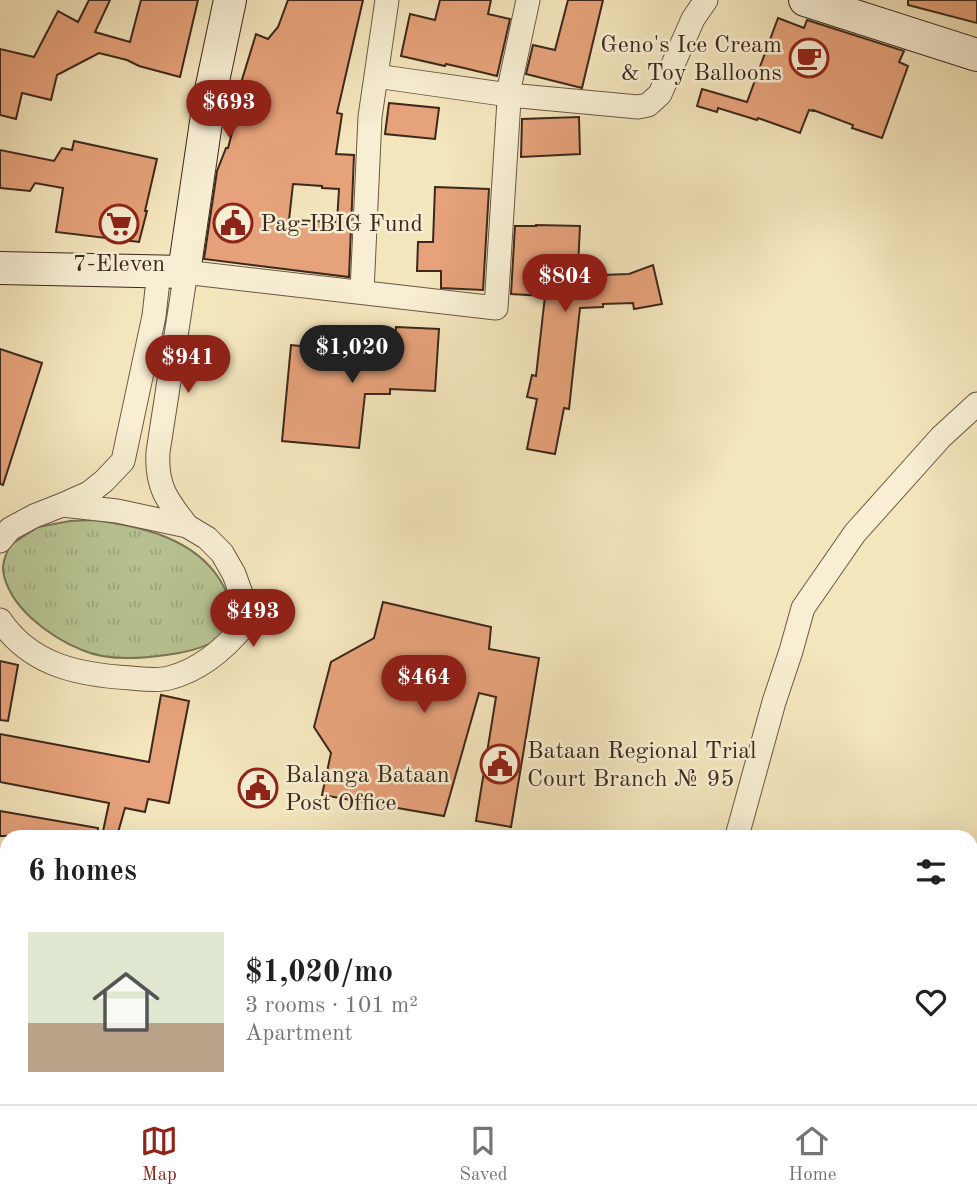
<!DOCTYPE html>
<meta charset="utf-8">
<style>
body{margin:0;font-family:"Old Standard TT",serif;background:#f2f2f2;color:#202124;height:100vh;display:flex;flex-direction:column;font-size:26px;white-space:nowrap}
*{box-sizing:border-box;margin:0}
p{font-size:23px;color:#757577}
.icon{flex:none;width:38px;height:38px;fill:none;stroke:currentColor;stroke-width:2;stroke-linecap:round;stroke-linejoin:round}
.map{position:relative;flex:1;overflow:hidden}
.details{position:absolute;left:0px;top:830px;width:978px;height:275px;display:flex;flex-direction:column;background:#fff;border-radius:21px 21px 0 0;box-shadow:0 7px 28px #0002}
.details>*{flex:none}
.price{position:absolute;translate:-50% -60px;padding:0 16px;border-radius:24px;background:#8f2418;color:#fff;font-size:23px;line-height:46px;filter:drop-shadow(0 2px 4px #0008)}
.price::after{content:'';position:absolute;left:50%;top:42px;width:21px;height:16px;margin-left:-10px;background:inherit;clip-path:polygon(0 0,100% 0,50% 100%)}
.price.selected{background:#222;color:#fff}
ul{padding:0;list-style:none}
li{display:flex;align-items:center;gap:21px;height:175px;padding:0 28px}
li+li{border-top:2px solid #e0e0e0}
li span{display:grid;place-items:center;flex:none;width:196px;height:140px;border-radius:0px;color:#555}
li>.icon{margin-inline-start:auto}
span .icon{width:84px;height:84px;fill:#fffc;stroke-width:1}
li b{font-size:30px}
h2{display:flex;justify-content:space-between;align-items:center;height:84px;padding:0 28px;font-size:30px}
.tab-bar{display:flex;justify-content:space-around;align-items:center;height:98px;border-top:2px solid #e0e0e0;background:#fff;font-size:19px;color:#757577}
.tab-bar a{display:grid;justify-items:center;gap:4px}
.tab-bar .selected{color:#8f2418}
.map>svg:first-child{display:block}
.park{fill:url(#park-tufts);stroke:#7a7658;stroke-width:2}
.building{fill:#e6a27a;stroke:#3c281c;stroke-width:2;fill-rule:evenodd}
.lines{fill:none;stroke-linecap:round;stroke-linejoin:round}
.street-casing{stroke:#6a5744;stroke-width:25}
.secondary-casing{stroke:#3c281c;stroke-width:34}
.street{stroke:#f7eed3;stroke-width:23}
.secondary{stroke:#f7eed3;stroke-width:32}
.labels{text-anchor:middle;stroke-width:5;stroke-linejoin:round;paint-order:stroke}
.poi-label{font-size:24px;fill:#3c281c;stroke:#f7eed3;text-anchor:start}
</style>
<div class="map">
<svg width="977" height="1104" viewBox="0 0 977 1104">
<defs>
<pattern id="park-tufts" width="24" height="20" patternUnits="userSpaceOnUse" patternTransform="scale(1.75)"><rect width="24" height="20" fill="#b8c593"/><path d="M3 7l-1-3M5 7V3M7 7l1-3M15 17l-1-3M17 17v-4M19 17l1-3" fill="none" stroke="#9fa97e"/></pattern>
</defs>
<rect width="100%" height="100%" fill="#f3e5bc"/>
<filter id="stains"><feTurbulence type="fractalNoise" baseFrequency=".00286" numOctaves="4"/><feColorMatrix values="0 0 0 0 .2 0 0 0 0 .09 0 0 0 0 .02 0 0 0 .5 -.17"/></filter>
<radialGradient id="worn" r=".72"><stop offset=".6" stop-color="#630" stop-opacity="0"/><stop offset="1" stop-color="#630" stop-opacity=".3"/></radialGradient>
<path class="park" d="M 94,520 C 140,526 194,538 220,580 C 253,633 212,649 166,655 C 139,659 107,661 82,650 C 50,637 8,607 3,570 C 2,562 7,552 10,545 L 38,527 L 70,521 Z"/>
<path class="building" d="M 89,0 L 110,0 L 95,32 L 130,42 L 141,0 L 198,0 L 180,77 L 139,66 L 127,60 L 99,53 L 57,75 L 51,100 L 22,93 L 16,119 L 0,115 L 0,49 L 34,57 L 58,11 L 78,22 Z
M 288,0 L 363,0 L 337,113 L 342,114 L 336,154 L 354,155 L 349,277 L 204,259 L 217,171 L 226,148 L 228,148 L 245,84 L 241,83 L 256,34 L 268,39 L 278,27 ZM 293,184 L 322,186 L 322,188 L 339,189 L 337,222 L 289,220 Z
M 440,0 L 491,0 L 488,14 L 510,19 L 497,76 L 464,68 L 446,64 L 445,66 L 401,56 L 410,14 L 435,20 Z
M 568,0 L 603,0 L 582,88 L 526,74 L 533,45 L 555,50 Z
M 908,0 L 977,0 L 977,23 L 908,5 Z
M 778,18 L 804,28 L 807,20 L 904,51 L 899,62 L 908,66 L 882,138 L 852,128 L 853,125 L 813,110 L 813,111 L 809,110 L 800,133 L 758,118 L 757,120 L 718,108 L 717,112 L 697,106 L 702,89 L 747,102 Z
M 389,103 L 439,108 L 435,139 L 385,134 Z
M 579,117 L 580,154 L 521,157 L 522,119 Z
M 74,141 L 157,159 L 145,211 L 147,211 L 139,242 L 56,232 L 63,188 L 35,183 L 30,191 L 0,188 L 0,150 L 54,161 L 62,148 L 72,150 Z
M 435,187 L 489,189 L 483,290 L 441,288 L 441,271 L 417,271 L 418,242 L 433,242 Z
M 536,225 L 580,226 L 578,267 L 588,267 L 588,271 L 601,271 L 601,275 L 629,274 L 653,265 L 662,304 L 634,309 L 633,303 L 603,304 L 603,307 L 580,308 L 569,409 L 564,408 L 555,454 L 527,449 L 537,399 L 527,397 L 532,375 L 536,376 L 545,296 L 511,294 L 515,226 L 536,226 Z
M 396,327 L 439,329 L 435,391 L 390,389 L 390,394 L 365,394 L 359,448 L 282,441 L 291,345 L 374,353 L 374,351 L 395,352 Z
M 0,349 L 42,363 L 3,485 L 0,484 Z
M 383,602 L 491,627 L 489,649 L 539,658 L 511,827 L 476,821 L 496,697 L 479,693 L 444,816 L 322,795 L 331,753 L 314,727 L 331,662 L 374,638 Z
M 0,661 L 18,665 L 8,721 L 0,720 Z
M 161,695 L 189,701 L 169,803 L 148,799 L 145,812 L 125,808 L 117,836 L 102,836 L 109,803 L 0,782 L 0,734 L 149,762 Z
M 0,811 L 98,828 L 97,836 L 0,836 Z"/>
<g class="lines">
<defs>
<path id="street" d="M 376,76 L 509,95 L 638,107 L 648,105 L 660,94 L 693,19 L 706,0
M 362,292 L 370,117 L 387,0
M 62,505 L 89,493 L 104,481 L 123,461 L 154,316 L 159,271
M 187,526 C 166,499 156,486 158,452 L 184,284 L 184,272 L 496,308 L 510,84 L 528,0
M 0,541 L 10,529 L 34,516 L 62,505 L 117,511 L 187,526 L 207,538 L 222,553 L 234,574 L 239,588 L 245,604 L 246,623 C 226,648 200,670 169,678 C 158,681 143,679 131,678 C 80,675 31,666 0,620
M 737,836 L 774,702 L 791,651 L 803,608 L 855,533 L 941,437 L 977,404
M 971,958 L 977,957
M 0,984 L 7,986
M 971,1088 L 977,1091
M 132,1104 L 133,1097
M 673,1104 L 675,1097"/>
<path id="secondary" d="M 805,0 L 977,55
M 0,268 L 184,272 L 210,95 L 230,0"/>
</defs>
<use href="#street" class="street-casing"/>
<use href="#secondary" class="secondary-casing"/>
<use href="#street" class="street"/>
<use href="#secondary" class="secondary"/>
</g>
<defs>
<symbol id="cafe-ring" viewBox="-11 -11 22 22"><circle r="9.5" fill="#f7eed3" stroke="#8f2418" stroke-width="1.5"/><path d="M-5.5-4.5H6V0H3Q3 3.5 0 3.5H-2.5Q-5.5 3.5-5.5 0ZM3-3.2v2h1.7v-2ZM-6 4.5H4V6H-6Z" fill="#8f2418"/></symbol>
<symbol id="civic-ring" viewBox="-11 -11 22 22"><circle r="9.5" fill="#f7eed3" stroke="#8f2418" stroke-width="1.5"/><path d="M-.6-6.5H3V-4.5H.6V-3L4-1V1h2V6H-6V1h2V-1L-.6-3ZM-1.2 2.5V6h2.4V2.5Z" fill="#8f2418"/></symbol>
<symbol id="supermarket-ring" viewBox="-11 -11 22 22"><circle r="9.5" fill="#f7eed3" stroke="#8f2418" stroke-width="1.5"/><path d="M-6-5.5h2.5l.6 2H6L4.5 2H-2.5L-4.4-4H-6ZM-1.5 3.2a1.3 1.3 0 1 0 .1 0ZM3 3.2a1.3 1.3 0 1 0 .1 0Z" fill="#8f2418"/></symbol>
</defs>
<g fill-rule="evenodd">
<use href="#cafe-ring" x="787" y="36" width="44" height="44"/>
<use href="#civic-ring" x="211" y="201" width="44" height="44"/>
<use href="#supermarket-ring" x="97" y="202" width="44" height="44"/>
<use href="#civic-ring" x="478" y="742" width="44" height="44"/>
<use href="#civic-ring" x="236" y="766" width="44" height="44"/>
</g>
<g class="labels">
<g class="poi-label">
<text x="782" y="52" text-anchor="end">Geno's Ice Cream<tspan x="782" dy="28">&amp; Toy Balloons</tspan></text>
<text x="260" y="231">Pag-IBIG Fund</text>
<text x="119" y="271" text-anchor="middle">7-Eleven</text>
<text x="527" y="758">Bataan Regional Trial<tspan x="527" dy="28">Court Branch № 95</tspan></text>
<text x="285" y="782">Balanga Bataan<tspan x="285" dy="28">Post Office</tspan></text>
</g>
</g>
<rect width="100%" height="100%" filter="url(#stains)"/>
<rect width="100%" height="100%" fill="url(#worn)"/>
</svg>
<b class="price" style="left:229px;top:140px">$693</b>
<b class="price" style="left:565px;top:314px">$804</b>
<b class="price selected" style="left:352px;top:385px">$1,020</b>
<b class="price" style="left:188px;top:395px">$941</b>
<b class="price" style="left:253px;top:649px">$493</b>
<b class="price" style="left:424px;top:715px">$464</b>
<section class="details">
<h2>6 homes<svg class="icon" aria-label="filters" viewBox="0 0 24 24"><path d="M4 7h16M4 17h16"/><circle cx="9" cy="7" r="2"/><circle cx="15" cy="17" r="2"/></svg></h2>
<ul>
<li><span style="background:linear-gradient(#dfe7d0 65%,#b9a48a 0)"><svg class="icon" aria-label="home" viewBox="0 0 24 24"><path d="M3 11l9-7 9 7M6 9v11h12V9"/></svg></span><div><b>$1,020/mo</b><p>3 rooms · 101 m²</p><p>Apartment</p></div><svg class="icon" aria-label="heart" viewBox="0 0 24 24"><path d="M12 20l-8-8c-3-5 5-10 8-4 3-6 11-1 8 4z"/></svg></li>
</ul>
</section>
</div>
<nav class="tab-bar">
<a class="selected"><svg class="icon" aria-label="map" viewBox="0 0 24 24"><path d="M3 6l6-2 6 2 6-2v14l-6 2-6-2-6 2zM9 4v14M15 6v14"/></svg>Map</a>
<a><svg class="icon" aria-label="saved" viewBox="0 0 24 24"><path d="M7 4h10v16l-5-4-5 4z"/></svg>Saved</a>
<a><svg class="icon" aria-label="home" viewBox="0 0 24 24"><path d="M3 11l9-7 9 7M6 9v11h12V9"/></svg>Home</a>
</nav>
